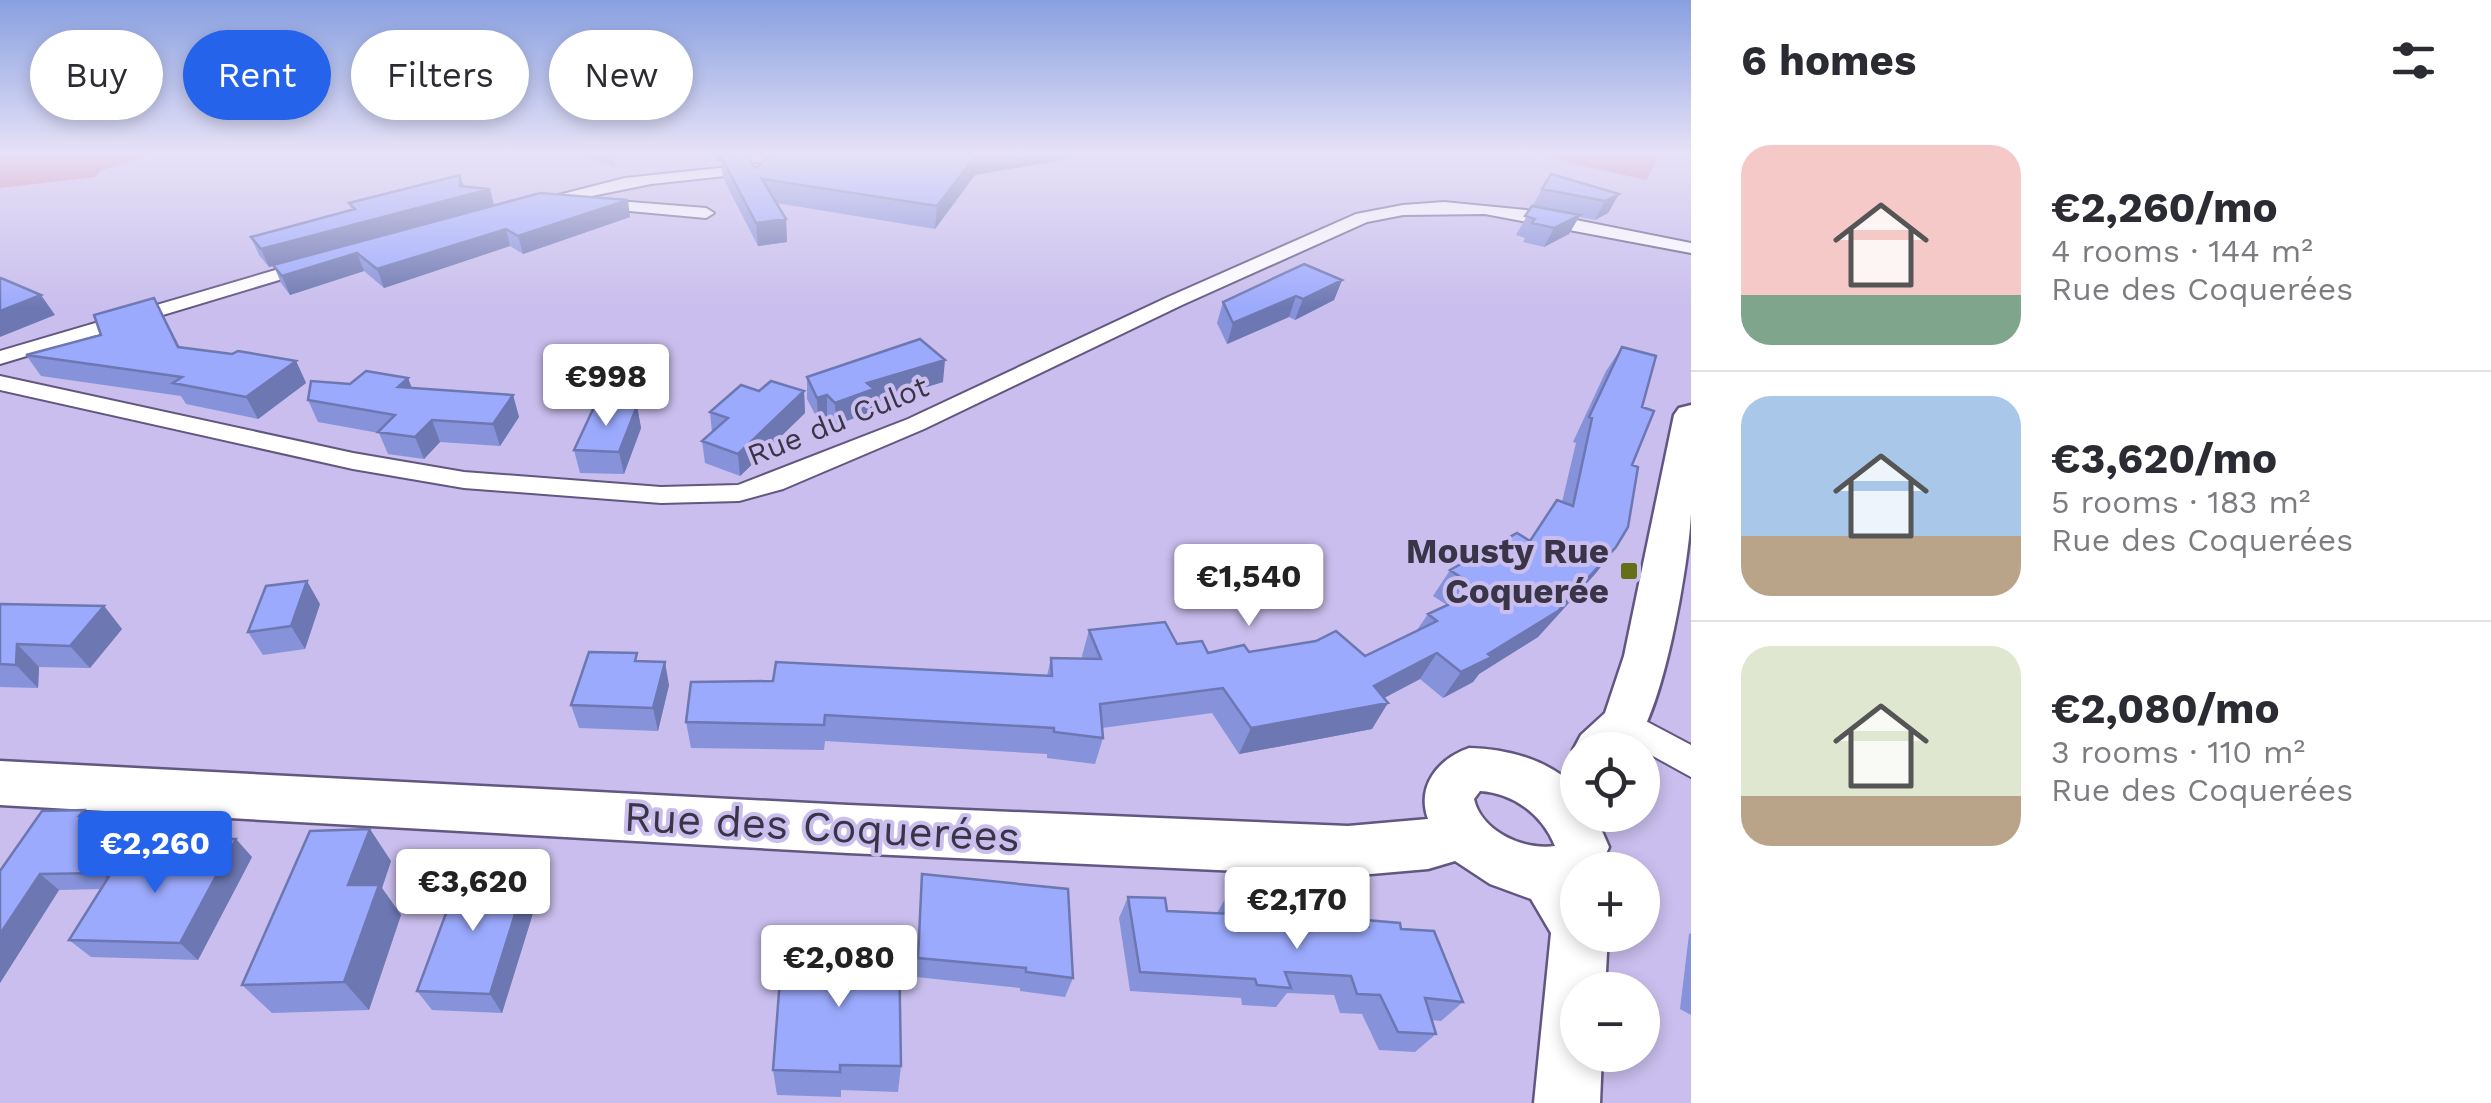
<!DOCTYPE html>
<meta charset="utf-8">
<style>
body{margin:0;font-family:"Work Sans",sans-serif;background:#f7f7f7;color:#2b2b33;height:100vh;display:flex;flex-direction:column;font-size:38px;white-space:nowrap}
*{box-sizing:border-box;margin:0}
p{font-size:32px;color:#7c7c81}
.icon{flex:none;width:55px;height:55px;fill:none;stroke:currentColor;stroke-width:2;stroke-linecap:round;stroke-linejoin:round}
.map{position:relative;flex:1;overflow:hidden}
.drawer{display:flex;flex-direction:column;background:#fff;width:800px}
.drawer>*{flex:none}
.hud{position:absolute;left:30px;top:30px;width:950px;height:90px;display:flex;gap:20px}
.tools{position:absolute;left:1560px;top:732px;display:grid;gap:20px}
.tools a{display:grid;place-items:center;width:100px;height:100px;border-radius:50%;background:#fff;box-shadow:0 5px 15px #0003;font-size:50px}
.price{position:absolute;translate:-50% -85px;padding:0 22px;border-radius:10px;background:#fff;color:#222;font-size:32px;line-height:65px;filter:drop-shadow(0 2px 5px #0008)}
.price::after{content:'';position:absolute;left:50%;top:60px;width:30px;height:22px;margin-left:-15px;background:inherit;clip-path:polygon(0 0,100% 0,50% 100%)}
.price.current{background:#2563eb;color:#fff}
ul{padding:0;list-style:none}
li{display:flex;align-items:center;gap:30px;height:250px;padding:0 50px}
li+li{border-top:2px solid #e1e1e2}
li span{display:grid;place-items:center;flex:none;width:280px;height:200px;border-radius:30px;color:#555}
li>.icon{margin-inline-start:auto}
span .icon{width:120px;height:120px;fill:#fffc;stroke-width:1}
li b{font-size:42px}
h2{display:flex;justify-content:space-between;align-items:center;height:120px;padding:0 50px;font-size:42px}
.chip{padding:0 35px;border-radius:45px;background:#fff;box-shadow:0 5px 15px #0003;font-size:35px;line-height:90px}
.chip.current{background:#2563eb;color:#fff}
main{display:flex;flex:1;min-height:0}
.map>svg:first-child{display:block}
.green{fill:#d07b9b}
.lines{fill:none;stroke-linecap:round;stroke-linejoin:round}
.street-casing{stroke:#625780;stroke-width:4}
.secondary-casing{stroke:#625780;stroke-width:5}
.street{fill:#fff;fill-rule:evenodd}
.secondary{fill:#fff;fill-rule:evenodd}
.wall{fill:#8692da;fill-rule:evenodd}
.shaded-wall{fill:#6d77b1}
.building{fill:#9caafd;stroke:#6d77b1;stroke-width:2.5}
.poi-dot{fill:#656f18;stroke:#c9beed;stroke-width:4}
.labels{text-anchor:middle;stroke-width:8;stroke-linejoin:round;paint-order:stroke}
.far-street-label{font-size:30px;fill:#393547;stroke:#c9beed}
.poi-label{font-size:35px;font-weight:bold;fill:#393547;stroke:#c9beed;text-anchor:end}
.near-street-label{font-size:42px;fill:#393547;stroke:#c9beed}
</style>
<main>
<div class="map">
<svg width="1691" height="1103" viewBox="0 0 1691 1103">
<rect width="100%" height="100%" fill="#c9beed"/>
<path class="green" d="M 0,153 L 157,153 L 102,170 L 95,177 L 0,188 Z
M 1527,153 L 1661,153 L 1646,180 Z"/>
<g class="lines">
<defs>
<path id="street" d="M 757,164 L 765,169 L 762,172 L 651,184 L 547,205 L 539,200 L 625,178 Z
M 592,199 L 706,208 L 714,213 L 706,218 L 586,207 L 584,204 Z
M 1444,202 L 1526,210 L 1691,243 L 1691,253 L 1485,214 L 1403,215 L 1367,222 L 1182,305 L 924,429 L 783,489 L 739,501 L 661,503 L 464,488 L 353,469 L 0,390 L 0,376 L 353,453 L 464,472 L 661,487 L 738,485 L 908,419 L 1168,297 L 1356,214 L 1403,205 Z
M 313,259 L 319,260 L 319,268 L 0,364 L 0,351 Z
M 1625,710 L 1691,745 L 1691,777 L 1613,734 L 1608,724 L 1613,714 Z"/>
<path id="secondary" d="M 1691,405 C 1691,441 1691,477 1691,513 C 1689,563 1663,717 1630,750 L 1578,750 L 1578,758 L 1573,750 L 1581,735 L 1605,713 L 1624,656 L 1674,415 L 1679,408 Z
M 1469,748 C 1508,749 1551,760 1578,790 L 1578,815 L 1595,815 L 1609,847 L 1599,870 L 1578,870 L 1578,935 L 1608,935 L 1605,990 L 1578,990 L 1578,1055 L 1602,1055 L 1600,1103 L 1534,1103 L 1551,933 L 1531,899 L 1490,884 L 1455,861 L 1428,869 L 1348,876 L 848,853 L 0,805 L 0,761 L 848,805 L 1348,826 L 1428,819 C 1416,786 1438,759 1469,748 ZM 1480,791 C 1513,793 1542,814 1555,846 C 1524,851 1481,831 1474,799 Z"/>
</defs>
<use href="#street" class="street-casing"/>
<use href="#secondary" class="secondary-casing"/>
<use href="#street" class="street"/>
<use href="#secondary" class="secondary"/>
</g>
<path class="wall" d="M 575,153 L 613,153 L 615,166 L 575,156 Z
M 716,153 L 1074,153 L 1073,158 L 975,175 L 935,229 L 776,203 L 786,219 L 787,242 L 758,246 L 723,178 L 721,161 L 716,161 ZM 772,154 L 755,168 L 748,155 Z
M 460,175 L 464,186 L 490,189 L 494,205 L 630,217 L 523,254 L 510,246 L 384,288 L 364,271 L 290,295 L 281,283 L 274,266 L 269,267 L 259,255 L 251,237 L 352,210 L 349,203 Z
M 1542,189 L 1619,194 L 1608,213 L 1595,220 L 1579,217 L 1569,234 L 1544,247 L 1523,242 L 1525,238 L 1516,235 Z
M 1342,280 L 1334,300 L 1295,320 L 1289,317 L 1227,344 L 1217,323 L 1223,302 Z
M 154,298 L 180,347 L 296,361 L 306,383 L 258,419 L 186,404 L 181,396 L 41,376 L 26,355 L 101,335 Z
M 1622,347 L 1642,407 L 1616,547 L 1596,573 L 1538,637 L 1479,674 L 1473,682 L 1443,698 L 1420,679 L 1384,698 L 1372,729 L 1239,754 L 1212,713 L 1102,728 L 1103,738 L 1095,764 L 1047,758 L 1047,754 L 825,741 L 824,750 L 691,748 L 686,722 L 1047,676 L 1051,658 L 1083,659 L 1082,656 L 1089,630 L 1177,644 L 1208,653 L 1249,652 L 1365,656 L 1417,630 L 1428,614 L 1447,605 L 1433,596 L 1450,570 L 1529,541 L 1562,502 L 1576,443 L 1573,442 L 1606,371 Z
M 807,377 L 943,382 L 873,403 L 873,411 L 836,425 L 827,417 L 818,420 L 807,399 Z
M 408,378 L 412,388 L 513,395 L 519,417 L 500,446 L 440,442 L 424,459 L 388,454 L 379,433 L 318,422 L 308,400 L 350,384 Z
M 804,391 L 805,413 L 740,476 L 705,463 L 702,441 L 712,432 L 710,412 Z
M 637,406 L 641,428 L 624,474 L 580,473 L 574,450 Z
M 0,604 L 104,606 L 122,629 L 90,668 L 39,667 L 38,688 L 0,687 Z
M 320,604 L 305,649 L 263,655 L 248,632 Z
M 639,661 L 669,685 L 658,731 L 579,728 L 571,705 Z
M 91,816 L 152,832 L 134,862 L 170,863 L 252,857 L 198,960 L 91,957 L 69,940 L 101,889 L 59,890 L 0,983 L 0,871 Z
M 391,861 L 382,888 L 401,915 L 369,1010 L 272,1013 L 242,985 Z
M 922,874 L 1073,978 L 1065,997 L 1020,991 L 1020,988 L 916,977 Z
M 1229,892 L 1294,921 L 1361,925 L 1365,920 L 1401,929 L 1463,1002 L 1441,1021 L 1431,1020 L 1436,1034 L 1415,1052 L 1379,1050 L 1362,1014 L 1340,1013 L 1334,995 L 1287,993 L 1276,1007 L 1242,1005 L 1241,998 L 1130,991 L 1119,918 L 1128,897 L 1167,911 L 1217,913 Z
M 538,897 L 502,1013 L 432,1010 L 417,991 Z
M 1691,933 L 1691,1015 L 1680,1009 L 1689,934 Z
M 843,954 L 901,1066 L 898,1092 L 841,1090 L 841,1097 L 777,1095 L 773,1070 Z"/>
<path class="shaded-wall" d="M 716,153 L 739,153 L 739,159 L 721,156 L 721,161 L 716,161 Z
M 984,153 L 1074,153 L 1073,158 L 975,175 L 935,229 L 937,206 L 977,154 Z
M 460,175 L 465,191 L 490,189 L 494,206 L 269,267 L 261,249 L 460,186 Z
M 1619,194 L 1608,213 L 1595,220 L 1605,201 Z
M 628,200 L 630,217 L 523,254 L 518,236 Z
M 1580,215 L 1569,234 L 1544,247 L 1554,228 Z
M 786,219 L 787,242 L 758,246 L 756,223 Z
M 506,229 L 510,246 L 384,288 L 377,269 Z
M 357,253 L 364,271 L 290,295 L 282,276 Z
M 1342,280 L 1334,300 L 1295,320 L 1303,299 Z
M 41,295 L 55,315 L 0,337 L 0,311 Z
M 1296,296 L 1289,317 L 1227,344 L 1233,323 Z
M 945,360 L 943,382 L 873,403 L 873,411 L 836,425 L 835,403 L 867,383 Z
M 296,361 L 306,383 L 258,419 L 246,397 Z
M 408,378 L 416,400 L 398,387 Z
M 804,391 L 805,413 L 740,476 L 738,454 Z
M 513,395 L 519,417 L 500,446 L 493,424 Z
M 827,395 L 827,417 L 818,420 L 817,398 Z
M 637,406 L 641,428 L 624,474 L 619,452 Z
M 432,420 L 440,442 L 424,459 L 415,437 Z
M 1616,547 L 1596,573 L 1538,637 L 1479,674 L 1473,682 L 1443,698 L 1461,672 L 1488,654 Z
M 307,581 L 320,604 L 305,649 L 291,626 Z
M 104,606 L 122,629 L 90,668 L 70,646 Z
M 17,644 L 39,667 L 38,688 L 16,665 Z
M 1437,653 L 1420,679 L 1367,707 L 1388,703 L 1372,729 L 1239,754 L 1251,728 L 1374,686 Z
M 665,662 L 669,685 L 658,731 L 653,708 Z
M 136,816 L 152,832 L 119,888 L 101,873 Z
M 370,829 L 391,861 L 382,888 L 401,915 L 369,1010 L 344,982 L 348,885 Z
M 236,839 L 252,857 L 198,960 L 180,943 Z
M 40,874 L 59,890 L 0,983 L 0,934 Z
M 527,876 L 538,897 L 502,1013 L 490,994 Z"/>
<path class="building" d="M 773,153 L 984,153 L 977,154 L 937,206 L 762,179 L 786,219 L 756,223 L 721,156 L 747,154 L 755,168 Z
M 1551,174 L 1619,194 L 1605,201 L 1542,189 Z
M 460,175 L 460,186 L 490,189 L 261,249 L 251,237 L 355,209 L 349,203 Z
M 540,193 L 628,200 L 518,236 L 506,229 L 377,269 L 357,253 L 282,276 L 273,265 Z
M 1532,206 L 1580,215 L 1554,228 L 1532,223 L 1535,219 L 1525,216 Z
M 1304,264 L 1342,280 L 1303,299 L 1296,296 L 1233,323 L 1223,302 Z
M 0,278 L 1,278 L 41,295 L 0,311 Z
M 154,298 L 178,347 L 232,354 L 238,351 L 296,361 L 246,397 L 173,383 L 182,377 L 26,355 L 101,335 L 94,315 Z
M 920,339 L 945,360 L 867,383 L 874,389 L 835,403 L 827,395 L 817,398 L 807,377 Z
M 1622,347 L 1656,356 L 1642,407 L 1654,411 L 1632,465 L 1638,467 L 1628,527 L 1616,547 L 1558,611 L 1488,654 L 1492,657 L 1461,672 L 1437,653 L 1374,686 L 1388,703 L 1251,728 L 1223,688 L 1100,704 L 1103,738 L 1054,732 L 1054,728 L 825,715 L 824,725 L 686,722 L 691,682 L 773,681 L 776,662 L 1052,676 L 1051,658 L 1101,659 L 1089,630 L 1165,622 L 1177,644 L 1202,641 L 1208,653 L 1244,645 L 1249,652 L 1316,641 L 1336,631 L 1365,656 L 1437,621 L 1428,614 L 1480,590 L 1450,570 L 1517,533 L 1530,541 L 1557,500 L 1573,506 L 1592,418 L 1589,417 Z
M 366,371 L 408,378 L 398,387 L 513,395 L 493,424 L 432,420 L 415,437 L 378,432 L 395,415 L 308,400 L 311,381 L 350,384 Z
M 771,381 L 804,391 L 738,454 L 702,441 L 728,418 L 710,412 L 741,385 L 759,391 Z
M 595,405 L 637,406 L 619,452 L 574,450 Z
M 307,581 L 291,626 L 248,632 L 266,586 Z
M 0,604 L 104,606 L 70,646 L 17,644 L 16,665 L 0,664 Z
M 589,652 L 637,653 L 635,661 L 665,662 L 653,708 L 571,705 Z
M 84,810 L 79,816 L 136,816 L 101,873 L 40,874 L 0,934 L 0,871 L 42,811 Z
M 370,829 L 348,885 L 379,885 L 344,982 L 242,985 L 310,831 Z
M 184,839 L 236,839 L 180,943 L 69,940 L 118,862 L 170,863 Z
M 461,873 L 527,876 L 490,994 L 417,991 Z
M 922,874 L 1068,889 L 1073,978 L 1026,972 L 1026,968 L 918,958 Z
M 1229,892 L 1286,897 L 1294,921 L 1368,926 L 1365,920 L 1400,923 L 1401,929 L 1434,931 L 1463,1002 L 1425,998 L 1436,1034 L 1398,1032 L 1380,995 L 1357,994 L 1351,976 L 1285,972 L 1291,988 L 1257,985 L 1255,979 L 1140,972 L 1128,897 L 1165,898 L 1167,911 L 1234,914 Z
M 844,946 L 899,947 L 901,1066 L 840,1065 L 840,1072 L 773,1070 L 782,953 L 843,954 Z"/>
<linearGradient id="sky" x2="0" y2="1"><stop stop-color="#89a0e0"/><stop offset="0.5" stop-color="#e7e2f7"/><stop offset="1" stop-color="#e7e2f7" stop-opacity="0"/></linearGradient>
<rect width="1691" height="308" fill="url(#sky)"/>
<rect class="poi-dot" x="1619" y="561" width="20" height="20" rx="5"/>
<g class="labels">
<g class="far-street-label">
<text transform="translate(838 421) rotate(-22)" y="10">Rue du Culot</text>
</g>
<g class="poi-label">
<text x="1609" y="563">Mousty Rue<tspan x="1609" dy="40">Coquerée</tspan></text>
</g>
<g class="near-street-label">
<text transform="translate(822 826) rotate(3)" y="15">Rue des Coquerées</text>
</g>
</g>
</svg>
<div class="tools">
<a><svg class="icon" aria-label="locate" viewBox="0 0 24 24"><circle cx="12" cy="12" r="6"/><path d="M12 2v4M12 18v4M2 12h4M18 12h4"/></svg></a>
<a>+</a>
<a>−</a>
</div>
<b class="price" style="left:606px;top:429px">€998</b>
<b class="price" style="left:1249px;top:629px">€1,540</b>
<b class="price current" style="left:155px;top:896px">€2,260</b>
<b class="price" style="left:473px;top:934px">€3,620</b>
<b class="price" style="left:1297px;top:952px">€2,170</b>
<b class="price" style="left:839px;top:1010px">€2,080</b>
<div class="hud">
<a class="chip">Buy</a>
<a class="chip current">Rent</a>
<a class="chip">Filters</a>
<a class="chip">New</a>
</div>
</div>
<section class="drawer">
<h2>6 homes<svg class="icon" aria-label="filters" viewBox="0 0 24 24"><path d="M4 7h16M4 17h16"/><circle cx="9" cy="7" r="2"/><circle cx="15" cy="17" r="2"/></svg></h2>
<ul>
<li><span style="background:linear-gradient(#f6c9c9 75%,#7fa58c 0)"><svg class="icon" aria-label="home" viewBox="0 0 24 24"><path d="M3 11l9-7 9 7M6 9v11h12V9"/></svg></span><div><b>€2,260/mo</b><p>4 rooms · 144 m²</p><p>Rue des Coquerées</p></div></li>
<li><span style="background:linear-gradient(#a9c7e8 70%,#b9a48a 0)"><svg class="icon" aria-label="home" viewBox="0 0 24 24"><path d="M3 11l9-7 9 7M6 9v11h12V9"/></svg></span><div><b>€3,620/mo</b><p>5 rooms · 183 m²</p><p>Rue des Coquerées</p></div></li>
<li><span style="background:linear-gradient(#dfe7d0 75%,#b9a48a 0)"><svg class="icon" aria-label="home" viewBox="0 0 24 24"><path d="M3 11l9-7 9 7M6 9v11h12V9"/></svg></span><div><b>€2,080/mo</b><p>3 rooms · 110 m²</p><p>Rue des Coquerées</p></div></li>
</ul>
</section>
</main>
